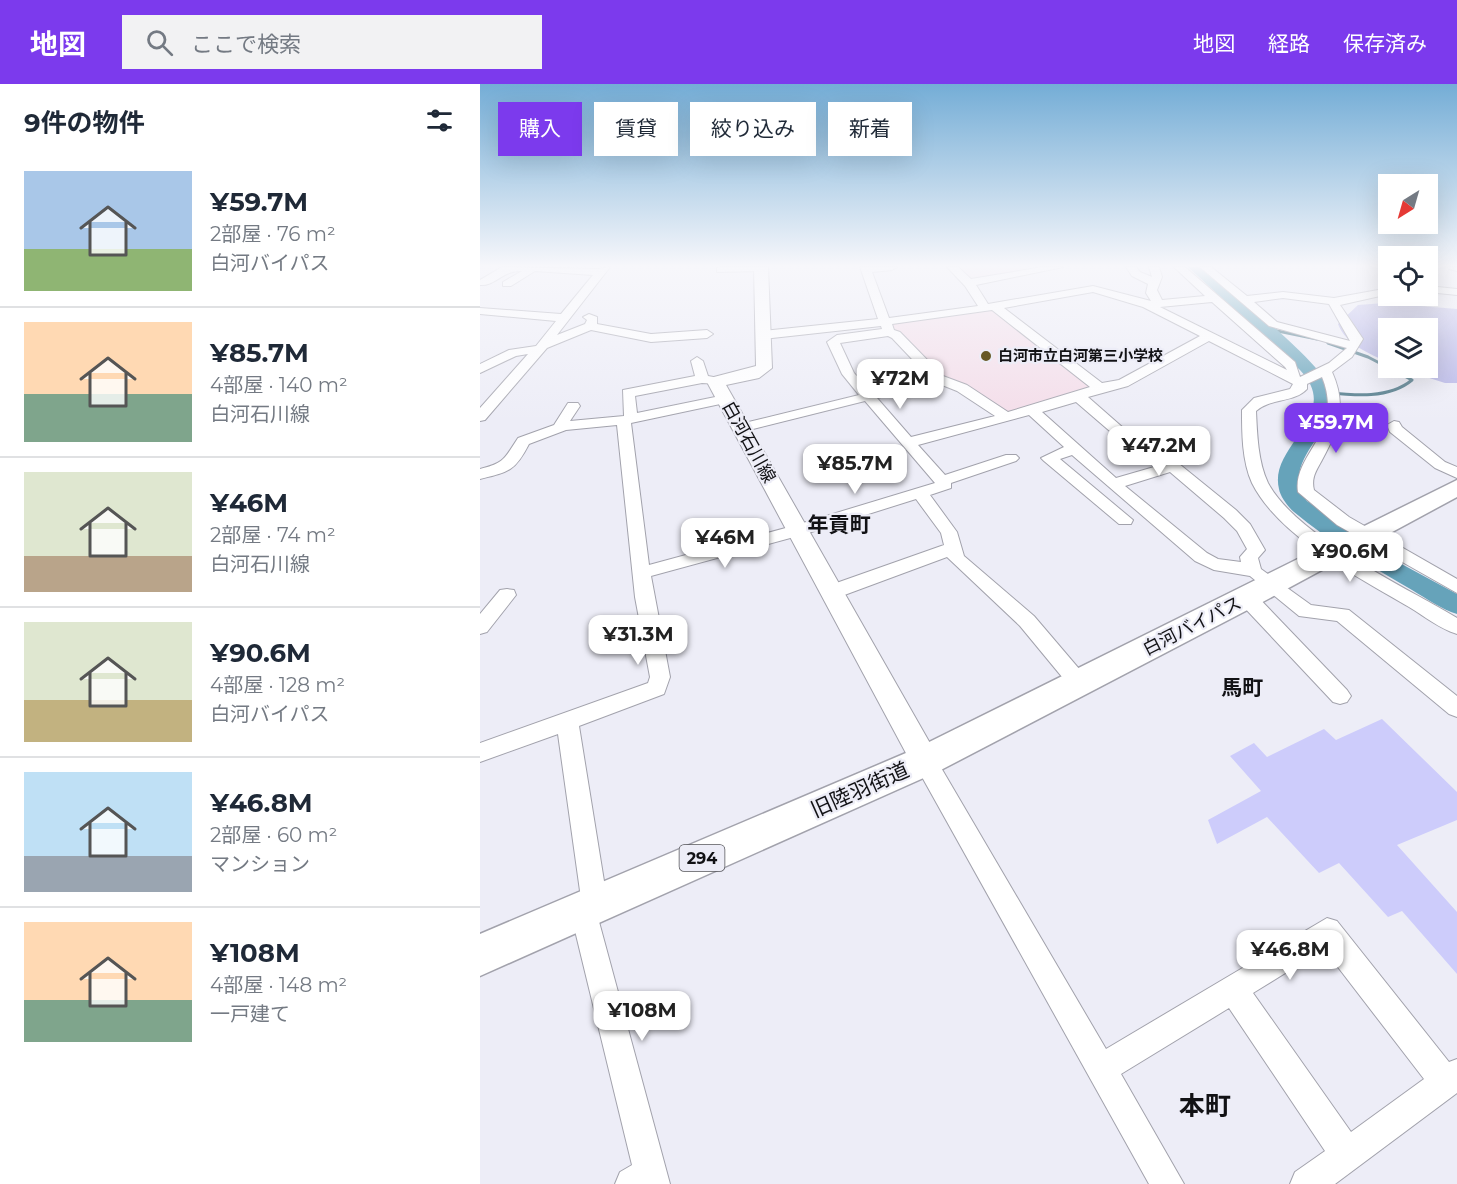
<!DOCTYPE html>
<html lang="ja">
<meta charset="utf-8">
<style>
body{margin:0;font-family:Montserrat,"Noto Sans JP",sans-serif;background:#f2f2f3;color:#1f2937;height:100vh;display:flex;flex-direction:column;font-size:22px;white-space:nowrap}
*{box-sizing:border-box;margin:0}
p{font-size:20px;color:#747a83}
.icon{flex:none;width:33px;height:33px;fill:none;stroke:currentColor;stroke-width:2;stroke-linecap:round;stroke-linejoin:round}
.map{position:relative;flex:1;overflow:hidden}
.drawer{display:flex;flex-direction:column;background:#fff;width:480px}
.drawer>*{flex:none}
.hud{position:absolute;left:18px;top:18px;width:570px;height:54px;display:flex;gap:12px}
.needle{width:39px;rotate:217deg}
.controls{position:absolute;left:898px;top:90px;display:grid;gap:12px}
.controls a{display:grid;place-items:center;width:60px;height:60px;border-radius:0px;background:#fff;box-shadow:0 6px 24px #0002;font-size:30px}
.price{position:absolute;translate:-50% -51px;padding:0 14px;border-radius:12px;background:#fff;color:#222;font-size:20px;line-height:39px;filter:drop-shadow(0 2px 3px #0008)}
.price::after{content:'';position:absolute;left:50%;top:36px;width:18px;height:14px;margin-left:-9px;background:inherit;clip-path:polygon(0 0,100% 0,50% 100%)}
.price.current{background:#7c3aed;color:#fff}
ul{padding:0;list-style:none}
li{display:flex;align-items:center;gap:18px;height:150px;padding:0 24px}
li+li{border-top:2px solid #e0e1e3}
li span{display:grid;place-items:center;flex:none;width:168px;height:120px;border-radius:0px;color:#555}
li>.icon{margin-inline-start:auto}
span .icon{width:72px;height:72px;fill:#fffc;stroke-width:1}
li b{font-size:26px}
h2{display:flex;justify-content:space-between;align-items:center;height:72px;padding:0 24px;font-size:26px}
.tag{padding:0 21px;border-radius:0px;background:#fff;box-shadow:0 6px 24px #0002;font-size:21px;line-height:54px}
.tag.current{background:#7c3aed;color:#fff}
header{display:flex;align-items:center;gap:36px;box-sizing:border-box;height:84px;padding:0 30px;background:#7c3aed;color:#fff}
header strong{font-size:28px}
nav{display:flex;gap:33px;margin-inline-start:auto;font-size:21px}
.search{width:420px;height:54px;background:#f2f2f3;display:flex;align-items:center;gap:15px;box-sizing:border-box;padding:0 21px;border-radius:0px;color:#747a83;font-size:22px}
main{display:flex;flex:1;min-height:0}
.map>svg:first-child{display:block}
.education{fill:#f4dde9}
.green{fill:#cdccfb}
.forest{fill:#b6b5e8}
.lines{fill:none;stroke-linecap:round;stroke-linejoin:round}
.stream{stroke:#4d7888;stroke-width:3}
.river{fill:#66a3ba;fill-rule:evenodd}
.minor-casing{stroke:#a2a2ac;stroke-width:2}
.major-casing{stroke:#a2a2ac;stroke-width:2}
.highway-casing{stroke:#a2a2ac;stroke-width:3}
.minor{fill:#fff;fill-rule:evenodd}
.major{fill:#fff;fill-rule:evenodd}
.highway{fill:#fff;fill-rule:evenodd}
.poi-dot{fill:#665825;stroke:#ededf7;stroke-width:2}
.labels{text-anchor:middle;stroke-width:4.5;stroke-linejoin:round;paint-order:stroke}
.far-poi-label{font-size:15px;font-weight:bold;fill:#121215;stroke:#ededf7;text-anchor:start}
.shield{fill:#ededf7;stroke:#545459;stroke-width:1.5}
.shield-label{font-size:16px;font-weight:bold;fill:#121215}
.street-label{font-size:18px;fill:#121215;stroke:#ededf7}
.quarter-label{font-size:21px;font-weight:bold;fill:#121215;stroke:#ededf7}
.near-street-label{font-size:21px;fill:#121215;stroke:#ededf7}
.near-quarter-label{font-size:26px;font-weight:bold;fill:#121215;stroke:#ededf7}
</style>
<header>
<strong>地図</strong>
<div class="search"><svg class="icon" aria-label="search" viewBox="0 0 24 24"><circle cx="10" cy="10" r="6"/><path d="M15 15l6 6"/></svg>ここで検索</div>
<nav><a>地図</a><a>経路</a><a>保存済み</a></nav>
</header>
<main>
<section class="drawer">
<h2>9件の物件<svg class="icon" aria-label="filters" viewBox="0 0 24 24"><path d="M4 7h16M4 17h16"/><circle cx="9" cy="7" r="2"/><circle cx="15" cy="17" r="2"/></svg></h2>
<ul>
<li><span style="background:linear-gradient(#a9c7e8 65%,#8fb573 0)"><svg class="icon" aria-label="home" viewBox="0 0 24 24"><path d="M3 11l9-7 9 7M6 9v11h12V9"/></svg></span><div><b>¥59.7M</b><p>2部屋 · 76 m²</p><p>白河バイパス</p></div></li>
<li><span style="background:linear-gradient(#ffd9b3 60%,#7fa58c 0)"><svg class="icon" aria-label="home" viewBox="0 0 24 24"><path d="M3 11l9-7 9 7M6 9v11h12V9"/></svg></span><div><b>¥85.7M</b><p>4部屋 · 140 m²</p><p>白河石川線</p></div></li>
<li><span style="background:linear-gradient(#dfe7d0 70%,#b9a48a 0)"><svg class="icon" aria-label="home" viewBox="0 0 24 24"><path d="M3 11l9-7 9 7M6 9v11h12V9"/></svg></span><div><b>¥46M</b><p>2部屋 · 74 m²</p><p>白河石川線</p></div></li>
<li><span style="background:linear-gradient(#dfe7d0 65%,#c2b280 0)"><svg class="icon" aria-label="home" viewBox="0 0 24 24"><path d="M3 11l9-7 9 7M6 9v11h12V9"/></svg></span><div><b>¥90.6M</b><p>4部屋 · 128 m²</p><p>白河バイパス</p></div></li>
<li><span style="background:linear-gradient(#bfe0f5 70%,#9aa5b1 0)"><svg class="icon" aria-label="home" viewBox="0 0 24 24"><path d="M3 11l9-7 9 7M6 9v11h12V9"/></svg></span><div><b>¥46.8M</b><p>2部屋 · 60 m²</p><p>マンション</p></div></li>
<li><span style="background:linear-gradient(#ffd9b3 65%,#7fa58c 0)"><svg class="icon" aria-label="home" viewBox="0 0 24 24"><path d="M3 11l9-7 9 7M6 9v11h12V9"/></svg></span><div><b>¥108M</b><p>4部屋 · 148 m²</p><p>一戸建て</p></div></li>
</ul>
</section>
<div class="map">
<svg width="977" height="1100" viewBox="0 0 977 1100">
<rect width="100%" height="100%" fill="#ededf7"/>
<path class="education" d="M 478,183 L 563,183 L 491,195 Z
M 512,224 L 612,305 L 529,331 L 462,294 L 408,239 Z"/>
<path class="green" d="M 902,635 L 977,708 L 977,736 L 917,761 L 977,828 L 977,890 L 922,827 L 908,833 L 859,779 L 839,789 L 787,733 L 737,760 L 728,736 L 781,707 L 750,672 L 774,659 L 787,673 L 844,645 L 856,656 Z"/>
<path class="forest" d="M 904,219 L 977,225 L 977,299 L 965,299 L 918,284 L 948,284 L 948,244 L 909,244 L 909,279 C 889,269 866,261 858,240 L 878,221 Z"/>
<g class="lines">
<path class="stream" d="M 788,245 L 837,255
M 842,308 C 871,311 908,316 932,296 L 888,273 L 848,259"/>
<path class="river" d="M 708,183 L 722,183 C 746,203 843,279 850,305 C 863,348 797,374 827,417 L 916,477 L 977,510 L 977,530 C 961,525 947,515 932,506 C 892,483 850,458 814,428 C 808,423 800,412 799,405 C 788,361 864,332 820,286 Z"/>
<defs>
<path id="minor" d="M 22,183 L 118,185 L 130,183 L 77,251 L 105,240 L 107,236 L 103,233 L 109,230 L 117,233 L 117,240 L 171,250 L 227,246 L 233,250 L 227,254 L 171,258 L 111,246 L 67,264 L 5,336 L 0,337 L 0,324 L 48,270 L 36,272 L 0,289 L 0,280 L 29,266 L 56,262 L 76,237 L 0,230 L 0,224 L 81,230 L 113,191 L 55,187 L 31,202 L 23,202 L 23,198 L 42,187 C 23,186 16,202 0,201 L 0,196 Z
M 241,183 L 285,183 L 286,184 L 281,187 L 237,188 L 237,184 Z
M 380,183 L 417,183 L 412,186 L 392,188 L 409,234 L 498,222 L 485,202 L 467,183 L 478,183 L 491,195 L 563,183 L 583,183 L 496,201 L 508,220 L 613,202 L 671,217 L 666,209 L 668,200 L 652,192 L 646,183 L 656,183 L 660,188 L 672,193 L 669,183 L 679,183 L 682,193 L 677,206 L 682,216 L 725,212 L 694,183 L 705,183 L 815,278 L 820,293 L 849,279 L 867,264 L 789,242 L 720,183 L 731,183 L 767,212 L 803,208 L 854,214 L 909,204 L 909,210 L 860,221 L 883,255 L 872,273 L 852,288 C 867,321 859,345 842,376 C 836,387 831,394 834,406 L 869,433 L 977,495 L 977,509 L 857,441 L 818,408 C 812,370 865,349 842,293 L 827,300 L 827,305 C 814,319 790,314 776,327 C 777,350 778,378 788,399 C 817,453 924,502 977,534 L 977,550 C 960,545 944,532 929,523 C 878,493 799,453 772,399 C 762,377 762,349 762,326 L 774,314 L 810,305 L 813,300 L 729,257 L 648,302 L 608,313 L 649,349 L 698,379 L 756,426 L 770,440 L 785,466 L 778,474 L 781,485 L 831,521 L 869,526 L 977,612 L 977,633 L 969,630 L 857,537 L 819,532 L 770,492 L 734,486 L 715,477 L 592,371 L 580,375 L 653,436 L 651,440 L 639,440 L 564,377 L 561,374 L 584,363 L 549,331 L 438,361 L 465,391 L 526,371 L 536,371 L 539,374 L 536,377 L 471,399 L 471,404 L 450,411 L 477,448 L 484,472 L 554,532 L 606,593 L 609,599 L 606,605 L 599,607 L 592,605 L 540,542 L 467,473 L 359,513 L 345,513 L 343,508 L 345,503 L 464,461 L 461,449 L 436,415 L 325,450 L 171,492 L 190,593 L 184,610 L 99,642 L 128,822 L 124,831 L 118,834 L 190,1100 L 135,1100 L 140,1088 L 152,1081 L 90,826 L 94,817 L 101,814 L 78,650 L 0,678 L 0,659 L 168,599 L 170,593 L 155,513 L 137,341 L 86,346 L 49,360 C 35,387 29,388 0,395 L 0,385 C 25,379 24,375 38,354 L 74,341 L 88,319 L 98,319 L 100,322 L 90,337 L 144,332 L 143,306 L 215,292 L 211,277 L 217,273 L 223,277 L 228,292 L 239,294 L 239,300 L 222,299 L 155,312 L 157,329 L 245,311 L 252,315 L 245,319 L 151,339 L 169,481 L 313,442 L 455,399 L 385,317 L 261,348 L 254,344 L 256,341 L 379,311 L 362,290 L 347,258 L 357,251 L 402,245 L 401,242 L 283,255 L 277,251 L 283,247 L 398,235 ZM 613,208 L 663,223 L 720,252 L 639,296 L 622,299 L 524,224 ZM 803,214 L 849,220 L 870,257 L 797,238 L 774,218 ZM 732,218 L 805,283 L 807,286 L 680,223 ZM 512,226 L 610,303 L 528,328 L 487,301 L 463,292 L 420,248 L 414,246 L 412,240 ZM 408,252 L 412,254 L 449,293 L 391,308 L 374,289 L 360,259 ZM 457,299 L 477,307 L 515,332 L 431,353 L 397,314 ZM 596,318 L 639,355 L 681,381 L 636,394 L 562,328 ZM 690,388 L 744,434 L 757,447 L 767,465 L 760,473 L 761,478 L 738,475 L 727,469 L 645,402 Z
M 968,183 L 977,183 L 977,187 L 969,185 Z
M 948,202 L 977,205 L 977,211 L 948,208 Z
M 914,337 L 919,338 L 922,343 L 965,378 L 977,383 L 977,394 L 955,384 L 910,348 L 907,341 Z
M 27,505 L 34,506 L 36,511 L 7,548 L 0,550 L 0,530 L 20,506 Z
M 767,508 L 774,509 L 867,606 L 871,612 L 867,618 L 860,620 L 853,618 L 760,519 L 758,514 L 760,509 Z
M 445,667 L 453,670 L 626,965 L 847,834 L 857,837 L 969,978 L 977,975 L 977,1009 L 855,1100 L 810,1100 L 815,1088 L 845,1067 L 749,924 L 641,990 L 704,1100 L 669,1100 L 437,684 L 434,677 L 437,670 ZM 844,865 L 944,995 L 871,1048 L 773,909 Z"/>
<path id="major" d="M 274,183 L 288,183 L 292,284 L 279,294 L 246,301 L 455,668 L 460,677 L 455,686 L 445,690 L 435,686 L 227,298 L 230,294 L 276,282 Z"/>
<path id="highway" d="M 977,396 L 977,413 L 777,521 L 457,688 L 0,892 L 0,850 L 433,666 Z"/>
</defs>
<use href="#minor" class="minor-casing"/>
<use href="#major" class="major-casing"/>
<use href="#highway" class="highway-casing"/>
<use href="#minor" class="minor"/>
<use href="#major" class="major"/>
<use href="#highway" class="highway"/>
</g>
<linearGradient id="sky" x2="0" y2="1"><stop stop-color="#74add6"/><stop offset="0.54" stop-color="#f7f7fb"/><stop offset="1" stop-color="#f7f7fb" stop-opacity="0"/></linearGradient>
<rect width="977" height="337" fill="url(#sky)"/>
<circle class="poi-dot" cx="506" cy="272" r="6"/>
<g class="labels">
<g class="far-poi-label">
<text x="518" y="277">白河市立白河第三小学校</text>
</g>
<rect class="shield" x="199.5" y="761" width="45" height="26" rx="4.5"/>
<g class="shield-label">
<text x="222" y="780">294</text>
</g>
<g class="street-label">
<text transform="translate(269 358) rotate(61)" y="6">白河石川線</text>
<text transform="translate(712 542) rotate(-27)" y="6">白河バイパス</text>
</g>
<g class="quarter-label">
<text x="359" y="448">年貢町</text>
<text x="762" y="611">馬町</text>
</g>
<g class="near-street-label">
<text transform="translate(380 706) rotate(-24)" y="7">旧陸羽街道</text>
</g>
<g class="near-quarter-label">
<text x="725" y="1031">本町</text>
</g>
</g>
</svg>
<div class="controls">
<a><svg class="needle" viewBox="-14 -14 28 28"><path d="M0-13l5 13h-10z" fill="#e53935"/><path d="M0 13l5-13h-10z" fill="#747a83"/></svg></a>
<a><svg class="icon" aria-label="locate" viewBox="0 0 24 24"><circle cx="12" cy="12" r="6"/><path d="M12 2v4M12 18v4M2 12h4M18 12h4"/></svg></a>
<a><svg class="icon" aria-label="layers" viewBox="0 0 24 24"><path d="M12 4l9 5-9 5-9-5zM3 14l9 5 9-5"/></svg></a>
</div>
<b class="price" style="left:420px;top:326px">¥72M</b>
<b class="price current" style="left:856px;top:370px">¥59.7M</b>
<b class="price" style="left:679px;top:393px">¥47.2M</b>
<b class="price" style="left:375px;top:411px">¥85.7M</b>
<b class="price" style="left:245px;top:485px">¥46M</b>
<b class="price" style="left:870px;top:499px">¥90.6M</b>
<b class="price" style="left:158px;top:582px">¥31.3M</b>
<b class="price" style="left:810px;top:897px">¥46.8M</b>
<b class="price" style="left:162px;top:958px">¥108M</b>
<div class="hud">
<a class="tag current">購入</a>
<a class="tag">賃貸</a>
<a class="tag">絞り込み</a>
<a class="tag">新着</a>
</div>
</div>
</main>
